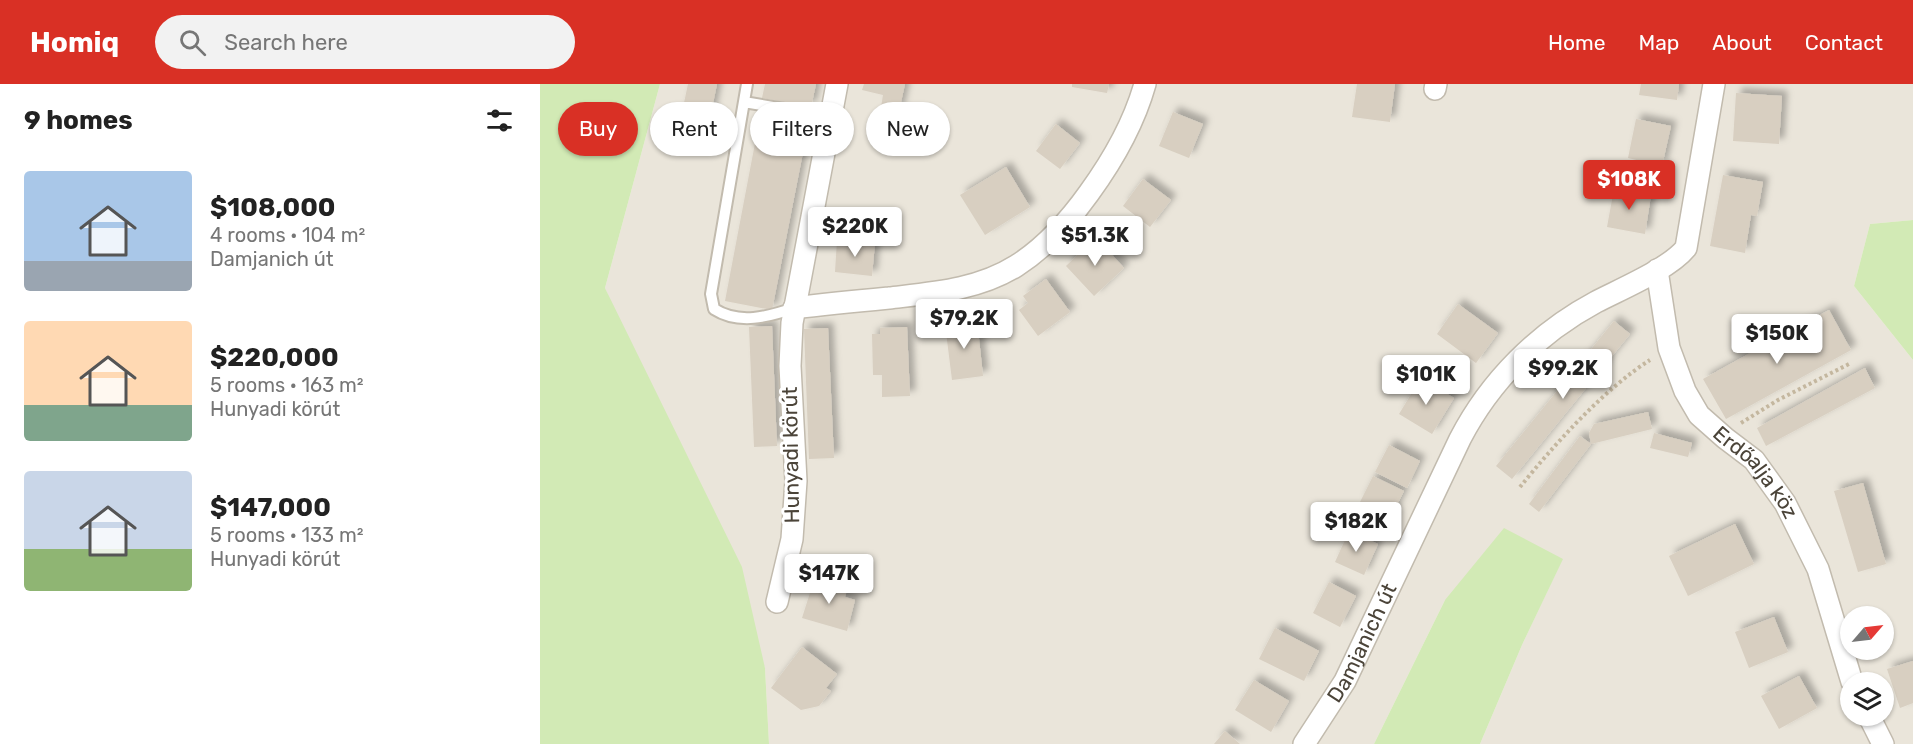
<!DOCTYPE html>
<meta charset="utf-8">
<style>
body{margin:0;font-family:Rubik,sans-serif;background:#f2f2f2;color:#222;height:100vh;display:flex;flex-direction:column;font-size:22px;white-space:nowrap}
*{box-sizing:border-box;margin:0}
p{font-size:20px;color:#767676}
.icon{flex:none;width:33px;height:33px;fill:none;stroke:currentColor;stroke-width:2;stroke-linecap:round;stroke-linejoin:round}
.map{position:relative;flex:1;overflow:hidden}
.side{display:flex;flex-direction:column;background:#fff;width:540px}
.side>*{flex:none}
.guide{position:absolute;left:18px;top:18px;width:570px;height:54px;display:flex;gap:12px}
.needle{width:39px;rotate:62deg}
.fabs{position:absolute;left:1300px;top:522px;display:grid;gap:12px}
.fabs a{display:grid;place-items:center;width:54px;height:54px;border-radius:50%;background:#fff;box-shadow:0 2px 4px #0004;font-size:30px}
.price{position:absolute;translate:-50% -51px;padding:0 14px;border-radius:6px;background:#fff;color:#222;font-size:20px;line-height:39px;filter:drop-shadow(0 2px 3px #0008)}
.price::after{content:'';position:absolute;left:50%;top:36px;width:18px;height:14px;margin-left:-9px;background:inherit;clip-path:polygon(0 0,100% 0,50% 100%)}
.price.selected{background:#d93025;color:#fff}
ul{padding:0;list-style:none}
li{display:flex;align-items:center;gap:18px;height:150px;padding:0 24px}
li span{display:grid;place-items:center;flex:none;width:168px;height:120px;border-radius:6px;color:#555}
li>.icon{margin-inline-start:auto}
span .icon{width:72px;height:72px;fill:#fffc;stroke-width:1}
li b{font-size:26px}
h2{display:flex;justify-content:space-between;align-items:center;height:72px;padding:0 24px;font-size:26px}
.chip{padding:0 21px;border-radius:27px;background:#fff;box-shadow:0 2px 4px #0004;font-size:21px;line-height:54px}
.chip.selected{background:#d93025;color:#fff}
header{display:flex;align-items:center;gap:36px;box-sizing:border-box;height:84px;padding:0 30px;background:#d93025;color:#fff}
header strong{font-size:28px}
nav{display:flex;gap:33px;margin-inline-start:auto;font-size:21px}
.search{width:420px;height:54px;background:#f2f2f2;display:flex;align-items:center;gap:15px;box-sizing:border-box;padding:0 21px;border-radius:33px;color:#767676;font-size:22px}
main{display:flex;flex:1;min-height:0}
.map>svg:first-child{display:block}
.residential{fill:#eae5da;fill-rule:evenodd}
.green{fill:#d2eab5}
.building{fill:#d8cfc1;filter:url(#shadow)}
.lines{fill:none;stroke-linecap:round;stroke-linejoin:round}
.service-casing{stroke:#c2bbae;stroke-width:14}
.minor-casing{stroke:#c2bbae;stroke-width:24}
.path{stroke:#c4b79f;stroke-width:4;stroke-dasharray:3 3;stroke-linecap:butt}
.service{stroke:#fff;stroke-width:10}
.minor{stroke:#fff;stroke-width:21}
.labels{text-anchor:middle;stroke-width:6;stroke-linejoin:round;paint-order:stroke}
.street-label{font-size:21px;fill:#4b4439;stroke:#fff}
</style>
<header>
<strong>Homiq</strong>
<div class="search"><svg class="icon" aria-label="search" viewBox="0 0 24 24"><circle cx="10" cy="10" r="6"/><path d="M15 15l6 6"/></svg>Search here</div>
<nav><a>Home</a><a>Map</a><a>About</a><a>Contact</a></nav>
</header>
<main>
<section class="side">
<h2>9 homes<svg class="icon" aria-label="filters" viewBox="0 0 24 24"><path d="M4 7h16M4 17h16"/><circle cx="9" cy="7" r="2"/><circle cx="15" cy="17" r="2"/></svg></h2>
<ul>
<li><span style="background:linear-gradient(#a9c7e8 75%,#9aa5b1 0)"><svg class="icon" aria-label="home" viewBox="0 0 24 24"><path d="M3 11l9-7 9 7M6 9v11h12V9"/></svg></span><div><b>$108,000</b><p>4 rooms · 104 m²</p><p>Damjanich út</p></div></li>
<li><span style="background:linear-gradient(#ffd9b3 70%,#7fa58c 0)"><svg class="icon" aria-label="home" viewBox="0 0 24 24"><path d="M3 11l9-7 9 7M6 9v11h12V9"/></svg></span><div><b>$220,000</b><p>5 rooms · 163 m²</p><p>Hunyadi körút</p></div></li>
<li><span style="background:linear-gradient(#c9d6e8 65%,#8fb573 0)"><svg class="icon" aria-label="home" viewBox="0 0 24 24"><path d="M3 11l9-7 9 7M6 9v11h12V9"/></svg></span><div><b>$147,000</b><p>5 rooms · 133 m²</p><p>Hunyadi körút</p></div></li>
</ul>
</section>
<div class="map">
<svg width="1373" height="660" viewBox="0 0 1373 660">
<defs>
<filter id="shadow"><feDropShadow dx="5.5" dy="-5.5" stdDeviation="3" flood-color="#0004"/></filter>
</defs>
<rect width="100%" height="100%" fill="#f6f3ec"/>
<path class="residential" d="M 120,0 L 1373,0 L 1373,136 L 1330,140 L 1314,202 L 1373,276 L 1373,660 L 940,660 L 982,561 L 1022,476 L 905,516 L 834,660 L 229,660 L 225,584 L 65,204 ZM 1311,532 L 1344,532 L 1344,566 L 1311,566 ZM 1311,598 L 1344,598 L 1344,632 L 1311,632 Z"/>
<path class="green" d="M 0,0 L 120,0 L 65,204 L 202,483 L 225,584 L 229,660 L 0,660 Z
M 1373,136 L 1373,276 L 1314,202 L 1330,140 Z
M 964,444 L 1023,475 L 982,561 L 940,660 L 834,660 L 905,516 Z"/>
<path class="building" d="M 148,0 L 177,0 L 165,58 L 137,52 Z
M 225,0 L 276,0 L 271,23 L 222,14 Z
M 324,0 L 365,0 L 359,27 L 341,23 L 343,11 L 322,6 Z
M 532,0 L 569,0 L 567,9 L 532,3 Z
M 817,0 L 855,0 L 850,38 L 812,33 Z
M 1101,0 L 1139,0 L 1137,16 L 1099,11 Z
M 1196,9 L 1242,12 L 1239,60 L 1193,57 Z
M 633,28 L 663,40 L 649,74 L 619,62 Z
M 220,33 L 268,43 L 232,226 L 185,217 Z
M 1096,35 L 1131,42 L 1122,82 L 1088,74 Z
M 516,40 L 540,59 L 520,85 L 496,67 Z
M 466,83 L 490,123 L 445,151 L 420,111 Z
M 1183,91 L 1223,98 L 1217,132 L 1211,131 L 1205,169 L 1170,162 Z
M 603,95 L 631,116 L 610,143 L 583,122 Z
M 1074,105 L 1111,111 L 1105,150 L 1067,143 Z
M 556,153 L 584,184 L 554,212 L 526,182 Z
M 297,156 L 335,159 L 332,192 L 295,188 Z
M 506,195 L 530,228 L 498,252 L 479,226 L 488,219 L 483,212 Z
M 918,220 L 958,249 L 936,279 L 897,250 Z
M 1289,226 L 1311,266 L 1186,335 L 1163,295 Z
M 437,236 L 443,292 L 412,296 L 405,240 Z
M 1074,237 L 1090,250 L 972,395 L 956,382 Z
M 232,242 L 237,362 L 214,363 L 209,243 Z
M 367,243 L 370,312 L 342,313 L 342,291 L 333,291 L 332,250 L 340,250 L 340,244 Z
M 288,244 L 294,374 L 269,375 L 264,245 Z
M 1325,284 L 1335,304 L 1226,362 L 1217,344 Z
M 881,294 L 914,314 L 892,350 L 859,330 Z
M 1108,328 L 1112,345 L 1051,360 L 1049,349 L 1054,340 Z
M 1114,349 L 1152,359 L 1148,373 L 1110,364 Z
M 1040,352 L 1051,360 L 999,428 L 989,420 Z
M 849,361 L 880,377 L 867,404 L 835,388 Z
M 833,392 L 864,407 L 851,433 L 820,418 Z
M 1323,399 L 1346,480 L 1318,488 L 1294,407 Z
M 1195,440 L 1214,480 L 1148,512 L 1129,472 Z
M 809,447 L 838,460 L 824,491 L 795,478 Z
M 275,493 L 308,502 L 305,513 L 315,516 L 307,547 L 262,534 Z
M 789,498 L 816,512 L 800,543 L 773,529 Z
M 1234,533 L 1248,568 L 1209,584 L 1195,548 Z
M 735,544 L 779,567 L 764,597 L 719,575 Z
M 262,563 L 297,590 L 286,604 L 291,607 L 279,622 L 261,626 L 231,604 Z
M 1373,577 L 1373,619 L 1360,624 L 1347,585 Z
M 1259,592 L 1277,624 L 1239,645 L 1221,612 Z
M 714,596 L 749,617 L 731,648 L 695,626 Z
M 685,647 L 700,660 L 674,660 Z"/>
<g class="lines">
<defs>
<path id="service" d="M 207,0 L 171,210 L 174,225 C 199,241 228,233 254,224
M 204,18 L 291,33"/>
<g id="minor">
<path d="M 895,5 L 896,0"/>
<path id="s1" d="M 1117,186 L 1129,264 L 1145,307 L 1159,331 L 1185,354 L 1214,376 L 1245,419 L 1278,485 L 1312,598"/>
<path d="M 254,224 C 286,220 317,217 349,214 C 392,209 438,206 476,182 C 506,163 529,137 549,109 C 573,76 594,39 605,0"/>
<path d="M 237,518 L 252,455 L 256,397 L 250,282 L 252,239 L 297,0"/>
<path d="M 1329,632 L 1343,660"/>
<path id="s2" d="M 764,660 L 805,597 L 920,355 C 950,297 998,249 1056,218 C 1081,205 1129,185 1146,164 L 1174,0"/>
</g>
</defs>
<use href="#service" class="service-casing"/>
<use href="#minor" class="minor-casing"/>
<path class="path" d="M 1201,339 L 1238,316 L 1311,279
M 980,403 C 1014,361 1064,305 1110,276"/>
<use href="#service" class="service"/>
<use href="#minor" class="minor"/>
</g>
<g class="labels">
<g class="street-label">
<text transform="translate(251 371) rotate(-91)" y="7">Hunyadi körút</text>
<text dy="7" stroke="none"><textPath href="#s1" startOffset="234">Erdőalja köz</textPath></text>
<text dy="7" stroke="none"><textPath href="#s2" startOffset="117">Damjanich út</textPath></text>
</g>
</g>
</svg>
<div class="fabs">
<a><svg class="needle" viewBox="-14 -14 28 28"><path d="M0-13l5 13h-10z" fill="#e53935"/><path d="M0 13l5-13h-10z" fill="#767676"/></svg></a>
<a><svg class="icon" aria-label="layers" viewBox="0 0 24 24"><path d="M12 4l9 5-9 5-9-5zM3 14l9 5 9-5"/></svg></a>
</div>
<b class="price selected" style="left:1089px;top:127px">$108K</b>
<b class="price" style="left:315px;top:174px">$220K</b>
<b class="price" style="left:555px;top:183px">$51.3K</b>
<b class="price" style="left:424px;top:266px">$79.2K</b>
<b class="price" style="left:1237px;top:281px">$150K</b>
<b class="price" style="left:1023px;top:316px">$99.2K</b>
<b class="price" style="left:886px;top:322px">$101K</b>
<b class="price" style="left:816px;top:469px">$182K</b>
<b class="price" style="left:289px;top:521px">$147K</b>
<div class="guide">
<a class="chip selected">Buy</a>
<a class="chip">Rent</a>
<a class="chip">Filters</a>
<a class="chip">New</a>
</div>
</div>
</main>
